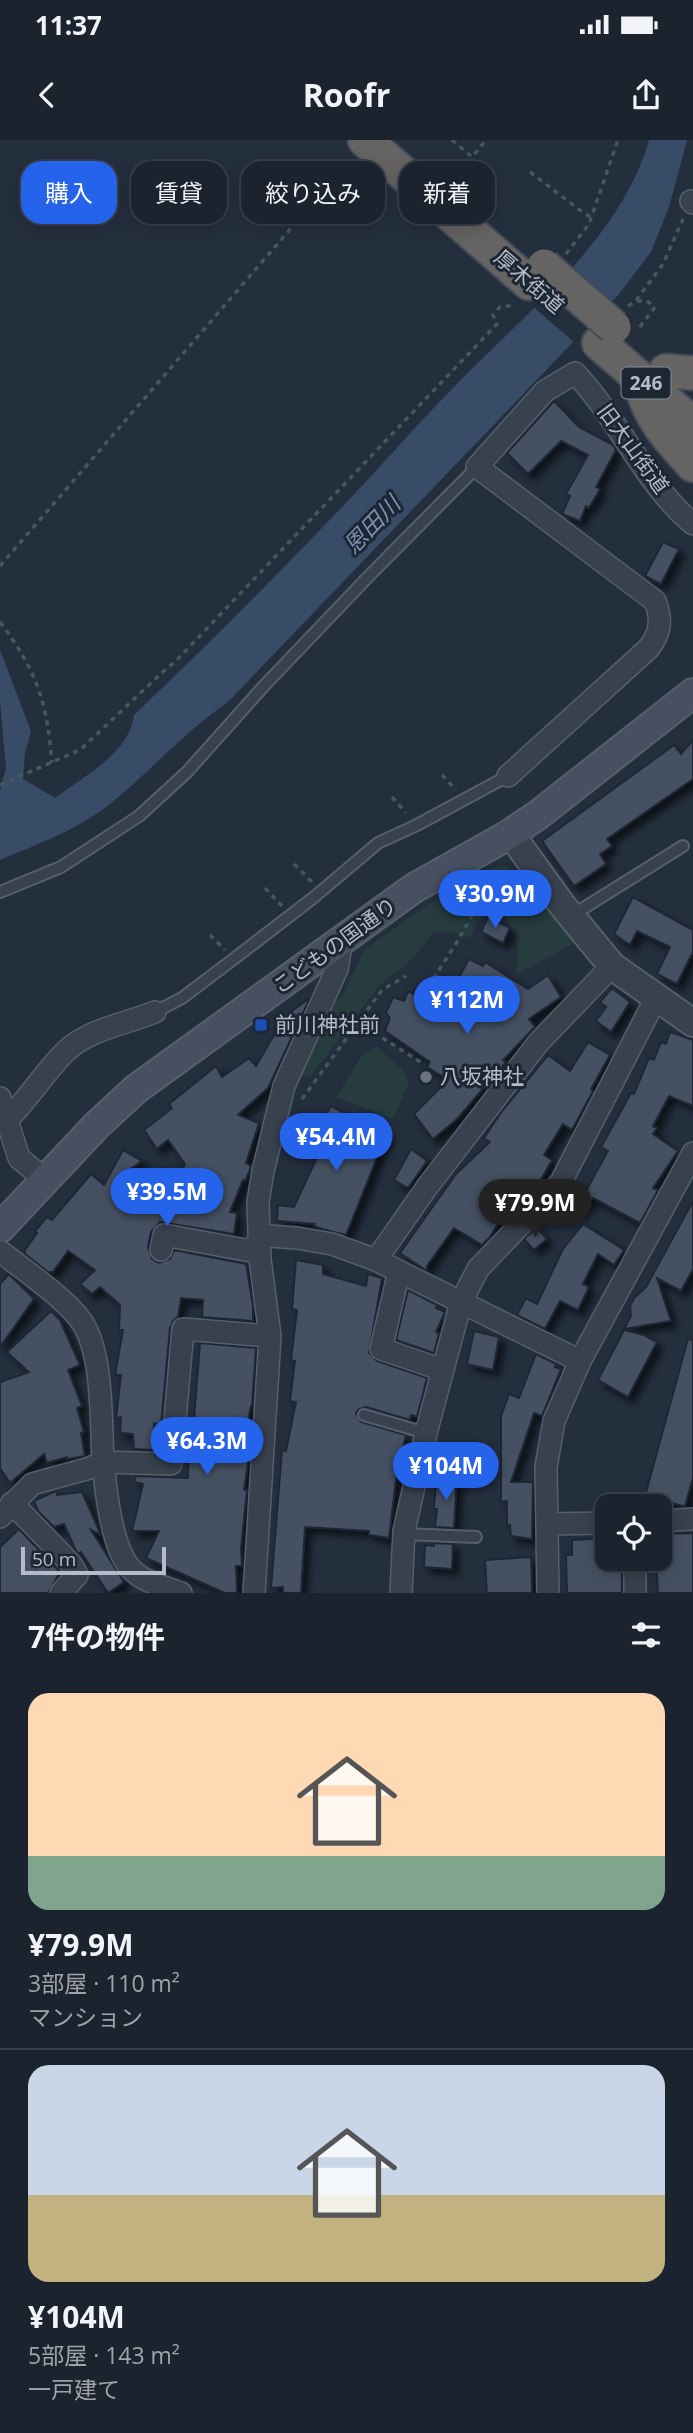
<!DOCTYPE html>
<html lang="ja">
<meta charset="utf-8">
<style>
body{margin:0;font-family:"Open Sans","Noto Sans JP",sans-serif;background:#282f3a;color:#f1f3f6;height:100vh;display:flex;flex-direction:column;font-size:26px;white-space:nowrap}
*{box-sizing:border-box;margin:0}
p{font-size:23px;color:#a0a4aa}
.icon{flex:none;width:38px;height:38px;fill:none;stroke:currentColor;stroke-width:2;stroke-linecap:round;stroke-linejoin:round}
.map{position:relative;height:1453px;overflow:hidden}
.panel{display:flex;flex-direction:column;background:#1b232e;flex:1}
.panel>*{flex:none}
.guide{position:absolute;left:21px;top:21px;width:651px;height:63px;display:flex;gap:14px}
.buttons{position:absolute;left:595px;top:1354px;display:grid;gap:14px}
.buttons a{display:grid;place-items:center;width:77px;height:77px;border-radius:14px;background:#1b232e;box-shadow:0 4px 18px #0003,0 0 0 2px #39404a;font-size:35px}
.scale{position:absolute;left:21px;bottom:18px;width:145px;box-sizing:border-box;padding-left:7px;border:4px solid #b4bcc9;border-top:0;font-size:19px;line-height:24px;white-space:nowrap;color:#b4bcc9;-webkit-text-stroke:5px #1d2633;paint-order:stroke}
.price{position:absolute;translate:-50% -60px;padding:0 16px;border-radius:24px;background:#2563eb;color:#fff;font-size:23px;line-height:46px;filter:drop-shadow(0 2px 4px #0008)}
.price::after{content:'';position:absolute;left:50%;top:42px;width:21px;height:16px;margin-left:-10px;background:inherit;clip-path:polygon(0 0,100% 0,50% 100%)}
.price.selected{background:#222;color:#fff}
ul{padding:0;list-style:none}
li{display:grid;align-content:center;gap:14px;height:371px;padding:0 28px}
li+li{border-top:2px solid #39404a}
li span{display:grid;place-items:center;height:217px;border-radius:21px;color:#555}
li>.icon{margin-inline-start:auto}
span .icon{width:126px;height:126px;fill:#fffc;stroke-width:1}
li b{font-size:30px}
h2{display:flex;justify-content:space-between;align-items:center;height:84px;padding:0 28px;font-size:30px}
.tag{padding:0 24px;border-radius:21px;background:#1b232e;box-shadow:0 4px 18px #0003,0 0 0 2px #39404a;font-size:24px;line-height:63px}
.tag.selected{background:#2563eb;color:#fff}
.status{display:flex;justify-content:space-between;align-items:center;height:49px;padding:0 35px;background:#1b232e;direction:ltr}
.status svg{height:19px;fill:currentColor}
header{display:flex;justify-content:space-between;align-items:center;height:91px;padding:0 28px;background:#1b232e;font-size:32px;font-weight:700}
.map>svg:first-child{display:block}
.green{fill:#263c3f}
.water{fill:#394c67}
.pier{fill:#242f3e}
.building{fill:#455162;stroke:#1f2835;stroke-width:2;filter:url(#shadow)}
.lines{fill:none;stroke-linecap:round;stroke-linejoin:round}
.service-casing{stroke:#565f6c;stroke-width:14}
.minor-casing{stroke:#565f6c;stroke-width:24}
.tertiary-casing{stroke:#565f6c;stroke-width:30}
.secondary-casing{stroke:#565f6c;stroke-width:32}
.trunk-casing{stroke:#434c59;stroke-width:37}
.path{stroke:#44595c;stroke-width:3.5;stroke-dasharray:5 5;stroke-linecap:butt}
.service{stroke:#38414e;stroke-width:10}
.minor{stroke:#38414e;stroke-width:21}
.tertiary{stroke:#38414e;stroke-width:26}
.secondary{stroke:#465061;stroke-width:28}
.trunk{stroke:#656462;stroke-width:33}
.trunk-bridge-casing{stroke:#434c59;stroke-width:37;stroke-linecap:butt}
.trunk-bridge{stroke:#656462;stroke-width:33}
.transit-dot{fill:#1a4fb4;stroke:#1d2633;stroke-width:2.5}
.worship-dot{fill:#6b7280;stroke:#1d2633;stroke-width:2.5}
.labels{text-anchor:middle;stroke-width:6;stroke-linejoin:round;paint-order:stroke}
.shield{fill:#1d2633;stroke:#878f9c;stroke-width:2}
.shield-label{font-size:19px;font-weight:bold;fill:#b4bcc9}
.street-label{font-size:21px;fill:#b4bcc9;stroke:#1d2633}
.poi-label{font-size:21px;fill:#b4bcc9;stroke:#1d2633;text-anchor:start}
.water-label{font-size:23px;font-style:italic;fill:#7c92b1;stroke:#1d2633}
</style>
<div class="status"><b>11:37</b><svg viewBox="0 0 49 12"><path d="M0 12V9h3v3zM5 12V6h3v6zM10 12V3h3v9zM15 12V0h3v12zM26 1h20v11H26zM47 4h2v5h-2z"/></svg></div>
<header><svg class="icon" aria-label="back" viewBox="0 0 24 24"><path d="M15 5l-7 7 7 7"/></svg>Roofr<svg class="icon" aria-label="share" viewBox="0 0 24 24"><path d="M12 15V3M7 8l5-5 5 5M5 13v7h14v-7"/></svg></header>
<div class="map">
<svg width="693" height="1453" viewBox="0 0 693 1453">
<defs>
<filter id="shadow"><feDropShadow dx="6" dy="6" stdDeviation="3.5" flood-color="#0009"/></filter>
</defs>
<rect width="100%" height="100%" fill="#242f3e"/>
<path class="green" d="M 506,725 L 577,802 L 517,834 L 517,794 L 497,766 L 476,783 L 471,798 L 452,792 L 433,793 L 414,817 L 378,847 L 310,937 L 300,935 L 327,871 L 344,853 L 364,810 L 426,766 L 486,730 Z
M 376,906 L 402,929 L 409,943 L 393,979 L 336,957 L 361,917 Z"/>
<path class="water" d="M 649,0 L 687,0 L 669,67 L 651,112 L 619,154 L 228,562 C 185,591 151,631 110,664 C 77,690 38,704 0,720 L 0,651 L 6,628 L 0,562 L 0,510 L 31,591 L 25,613 L 23,639 L 55,658 C 84,636 129,614 134,575 C 206,507 276,436 345,364 C 380,327 414,288 450,251 C 520,178 621,100 649,0 Z"/>
<path class="pier" d="M 569,126 L 614,164 L 576,204 L 530,164 Z"/>
<path class="building" d="M 554,261 L 579,287 L 613,305 L 616,310 L 596,347 L 600,349 L 589,368 L 586,366 L 580,381 L 562,374 L 570,356 L 566,354 L 588,315 L 561,301 L 528,334 L 507,313 Z
M 663,402 L 679,409 L 661,444 L 645,436 Z
M 693,600 L 693,639 L 607,699 L 612,706 L 600,714 L 606,724 L 574,746 L 542,701 L 674,605 L 681,614 Z
M 633,757 L 693,790 L 693,812 L 677,844 L 657,834 L 670,807 L 637,791 L 630,805 L 614,794 Z
M 488,777 L 510,788 L 503,803 L 481,792 Z
M 469,819 L 483,826 L 485,822 L 528,849 L 548,835 L 561,857 L 529,879 L 535,887 L 503,920 L 506,922 L 457,979 L 433,999 L 414,974 L 448,940 L 427,927 L 430,922 L 385,891 L 390,878 L 386,873 L 393,857 L 404,861 L 408,851 L 413,854 L 415,848 L 433,857 L 430,863 L 453,881 L 473,847 L 458,839 Z
M 612,848 L 630,862 L 611,892 L 596,881 L 606,867 L 600,862 Z
M 310,858 L 268,948 L 238,975 L 259,983 L 246,1023 L 251,1026 L 249,1032 L 245,1041 L 243,1040 L 230,1072 L 237,1073 L 234,1094 L 160,1082 L 151,1092 L 148,1107 L 152,1119 L 159,1123 L 170,1119 L 174,1110 L 246,1124 L 253,1166 L 253,1181 L 202,1177 L 203,1160 L 181,1158 L 178,1177 L 173,1181 L 170,1188 L 161,1285 L 154,1283 L 155,1310 L 134,1309 L 133,1294 L 120,1293 L 121,1277 L 116,1278 L 121,1235 L 115,1235 L 123,1190 L 119,1190 L 120,1165 L 100,1147 L 92,1154 L 80,1144 L 95,1130 L 68,1111 L 53,1132 L 48,1132 L 25,1114 L 25,1110 L 37,1093 L 35,1091 L 47,1077 L 52,1080 L 91,1034 L 104,1045 L 123,1010 L 142,1021 L 132,1028 L 172,1051 L 185,1024 L 168,1000 L 157,1009 L 144,990 L 172,968 L 169,964 L 216,926 L 222,937 L 249,918 L 256,926 L 285,876 Z
M 670,892 L 693,900 L 693,966 L 669,956 L 653,986 L 657,988 L 653,994 L 678,1011 L 653,1048 L 658,1050 L 640,1083 L 593,1058 L 578,1071 L 576,1069 L 608,1011 L 601,1007 L 631,953 L 634,954 L 649,918 L 654,920 L 661,902 L 666,904 Z
M 588,902 L 610,915 L 591,949 L 593,951 L 572,990 L 563,984 L 544,1015 L 552,1020 L 535,1050 L 507,1079 L 503,1075 L 490,1097 L 482,1105 L 454,1088 L 427,1126 L 427,1131 L 400,1113 L 456,1034 L 490,1002 L 484,998 L 502,971 L 548,915 L 570,931 Z
M 331,966 L 386,995 L 346,1095 L 322,1089 L 314,1086 L 315,1084 L 277,1081 L 278,1065 L 294,1067 L 321,1009 L 309,1004 L 319,976 L 324,978 Z
M 411,1009 L 427,1021 L 408,1048 L 394,1040 Z
M 693,1061 L 693,1129 L 681,1151 L 657,1138 L 671,1181 L 624,1189 L 631,1176 L 630,1166 L 634,1158 L 646,1147 Z
M 583,1084 L 624,1110 L 614,1125 L 598,1114 L 583,1144 L 589,1147 L 578,1170 L 560,1161 L 545,1189 L 517,1175 L 526,1158 L 537,1164 L 563,1109 Z
M 536,1087 L 547,1099 L 534,1110 L 524,1099 Z
M 296,1120 L 323,1125 L 323,1134 L 366,1146 L 368,1134 L 382,1138 L 369,1213 L 377,1221 L 427,1238 L 417,1277 L 411,1275 L 410,1280 L 366,1267 L 359,1269 L 356,1273 L 361,1282 L 406,1295 L 397,1331 L 389,1398 L 369,1395 L 369,1391 L 305,1387 L 301,1453 L 283,1453 L 283,1447 L 271,1448 L 282,1310 L 286,1311 L 296,1262 L 290,1261 L 295,1221 L 291,1220 L 297,1170 L 292,1169 Z
M 9,1134 L 34,1159 L 0,1207 L 0,1144 Z
M 408,1150 L 437,1165 L 436,1168 L 445,1172 L 436,1192 L 439,1193 L 434,1213 L 396,1200 Z
M 51,1171 L 60,1180 L 80,1225 L 68,1230 L 82,1266 L 77,1268 L 84,1292 L 81,1293 L 85,1316 L 67,1319 L 67,1317 L 47,1323 L 44,1314 L 10,1343 L 0,1328 L 0,1242 L 29,1232 L 7,1212 Z
M 624,1190 L 644,1195 L 657,1202 L 628,1257 L 598,1240 Z
M 474,1191 L 499,1197 L 493,1230 L 467,1224 Z
M 688,1199 L 693,1200 L 693,1338 L 685,1366 L 683,1366 L 645,1356 Z
M 200,1203 L 256,1208 L 252,1266 L 251,1266 L 242,1308 L 250,1309 L 244,1350 L 247,1350 L 241,1408 L 242,1426 L 236,1426 L 237,1453 L 225,1453 L 146,1418 L 159,1391 L 132,1391 L 143,1344 L 134,1342 L 136,1336 L 188,1338 L 189,1305 L 192,1305 Z
M 536,1214 L 556,1224 L 555,1227 L 561,1229 L 542,1276 L 534,1273 L 511,1342 L 533,1342 L 532,1399 L 511,1396 L 510,1385 L 507,1385 L 507,1361 L 501,1362 L 501,1276 L 509,1254 L 519,1258 Z
M 442,1334 L 457,1336 L 454,1388 L 435,1387 L 437,1369 L 434,1369 L 436,1343 L 441,1344 Z
M 56,1351 L 57,1355 L 82,1352 L 101,1395 L 91,1390 L 124,1442 L 108,1453 L 81,1412 L 79,1414 L 76,1411 L 64,1384 L 54,1387 L 38,1371 L 34,1361 Z
M 19,1389 L 60,1432 L 48,1453 L 0,1453 L 0,1407 Z
M 693,1393 L 693,1453 L 658,1453 L 656,1419 L 660,1419 L 660,1394 Z
M 607,1398 L 607,1419 L 622,1419 L 622,1453 L 567,1453 L 566,1415 L 572,1415 L 572,1400 Z
M 434,1403 L 453,1404 L 452,1429 L 424,1427 L 425,1405 L 434,1406 Z
M 531,1417 L 532,1453 L 487,1453 L 485,1420 Z"/>
<g class="lines">
<defs>
<path id="service" d="M 0,752 L 61,727 L 139,676 L 187,632 L 262,548 L 367,438 L 477,327
M 571,776 L 683,706
M 155,872 L 182,858 L 231,821 L 313,758 L 378,703 L 417,685 L 508,636
M 364,1275 L 426,1293
M 404,1394 L 476,1397"/>
<path id="minor" d="M 691,61 L 693,63
M 508,636 L 649,508 C 661,492 662,479 655,461 L 477,327 L 545,251 L 575,233 C 619,279 644,343 693,384
M 0,958 L 19,1018 L 44,1039
M 8,979 C 29,958 44,933 65,912 C 88,889 126,884 155,872
M 161,1110 L 164,1095 L 251,1111 L 259,1100 L 269,1096 L 297,1098 L 332,1104 L 376,1120 L 580,1221
M 0,1111 C 23,1130 72,1162 85,1187 C 103,1220 101,1284 103,1322 L 171,1324 L 183,1189 L 270,1196
M 376,1120 L 427,1047 L 538,903 L 612,826
M 399,1131 L 381,1209 L 443,1230
M 12,1363 L 71,1424 L 77,1435 L 61,1453
M 0,1377 L 32,1344 L 90,1328 L 103,1322 C 106,1350 111,1407 131,1429 C 143,1442 165,1447 181,1453
M 660,1381 L 693,1379
M 547,1384 L 607,1383
M 635,1419 L 635,1453
M 254,1453 L 270,1196 L 260,1119 L 258,1062 L 263,1031 L 284,946 L 337,829 L 342,800
M 401,1453 L 404,1391 L 426,1293 L 461,1162 L 478,1129 L 561,1042 L 657,856
M 548,1453 L 546,1327 L 554,1281 L 580,1221 L 693,1013"/>
<path id="tertiary" d="M 510,693 L 562,765 L 612,826 L 693,883"/>
<path id="secondary" d="M 0,1088 L 97,985 L 136,949 L 414,748 L 505,697 L 538,675 L 693,553"/>
<path id="trunk" d="M 365,0 L 529,143
M 599,203 L 693,284
M 666,231 L 693,233
M 641,243 C 648,277 670,300 693,325"/>
</defs>
<use href="#service" class="service-casing"/>
<use href="#minor" class="minor-casing"/>
<use href="#tertiary" class="tertiary-casing"/>
<use href="#secondary" class="secondary-casing"/>
<use href="#trunk" class="trunk-casing"/>
<path class="path" d="M 452,0 L 472,17 L 486,0
M 530,32 L 585,74 L 591,77
M 566,114 L 589,84 L 618,0
M 637,161 L 647,161 L 655,167 L 639,188
M 628,166 L 635,162 L 663,124 L 683,79
M 0,426 L 349,21
M 0,482 C 37,531 47,562 52,623
M 442,635 L 456,650
M 0,645 L 80,610 L 168,527 L 174,523 L 497,184 L 493,175 L 500,167 L 514,165
M 392,657 L 406,673
M 294,724 L 312,742
M 265,748 L 282,766
M 210,795 L 225,810
M 428,847 L 457,802 L 498,729
M 357,882 L 422,923
M 302,959 L 382,850 L 406,836"/>
<use href="#service" class="service"/>
<use href="#minor" class="minor"/>
<use href="#tertiary" class="tertiary"/>
<use href="#secondary" class="secondary"/>
<use href="#trunk" class="trunk"/>
<defs>
<path id="trunk-bridge" d="M 544,126 L 614,187"/>
</defs>
<use href="#trunk-bridge" class="trunk-bridge-casing"/>
<use href="#trunk-bridge" class="trunk-bridge"/>
</g>
<rect class="transit-dot" x="254" y="878" width="14" height="14" rx="3.5"/>
<circle class="worship-dot" cx="426" cy="937" r="7"/>
<g class="labels">
<rect class="shield" x="621.5" y="227.5" width="49" height="31" rx="5"/>
<g class="shield-label">
<text x="646" y="250">246</text>
</g>
<g class="street-label">
<text transform="translate(529 142) rotate(41)" y="7">厚木街道</text>
<text transform="translate(633 309) rotate(54)" y="7">旧大山街道</text>
<text transform="translate(335 806) rotate(-36)" y="7">こどもの国通り</text>
</g>
<g class="poi-label">
<text x="275" y="892">前川神社前</text>
<text x="440" y="944">八坂神社</text>
</g>
<g class="water-label">
<text transform="translate(372 385) rotate(-46)" y="8">恩田川</text>
</g>
</g>
</svg>
<div class="buttons">
<a><svg class="icon" aria-label="locate" viewBox="0 0 24 24"><circle cx="12" cy="12" r="6"/><path d="M12 2v4M12 18v4M2 12h4M18 12h4"/></svg></a>
</div>
<div class="scale">50 m</div>
<b class="price" style="left:495px;top:790px">¥30.9M</b>
<b class="price" style="left:467px;top:896px">¥112M</b>
<b class="price" style="left:336px;top:1033px">¥54.4M</b>
<b class="price" style="left:167px;top:1088px">¥39.5M</b>
<b class="price selected" style="left:535px;top:1099px">¥79.9M</b>
<b class="price" style="left:207px;top:1337px">¥64.3M</b>
<b class="price" style="left:446px;top:1362px">¥104M</b>
<div class="guide">
<a class="tag selected">購入</a>
<a class="tag">賃貸</a>
<a class="tag">絞り込み</a>
<a class="tag">新着</a>
</div>
</div>
<section class="panel">
<h2>7件の物件<svg class="icon" aria-label="filters" viewBox="0 0 24 24"><path d="M4 7h16M4 17h16"/><circle cx="9" cy="7" r="2"/><circle cx="15" cy="17" r="2"/></svg></h2>
<ul>
<li><span style="background:linear-gradient(#ffd9b3 75%,#7fa58c 0)"><svg class="icon" aria-label="home" viewBox="0 0 24 24"><path d="M3 11l9-7 9 7M6 9v11h12V9"/></svg></span><div><b>¥79.9M</b><p>3部屋 · 110 m²</p><p>マンション</p></div></li>
<li><span style="background:linear-gradient(#c9d6e8 60%,#c2b280 0)"><svg class="icon" aria-label="home" viewBox="0 0 24 24"><path d="M3 11l9-7 9 7M6 9v11h12V9"/></svg></span><div><b>¥104M</b><p>5部屋 · 143 m²</p><p>一戸建て</p></div></li>
</ul>
</section>
